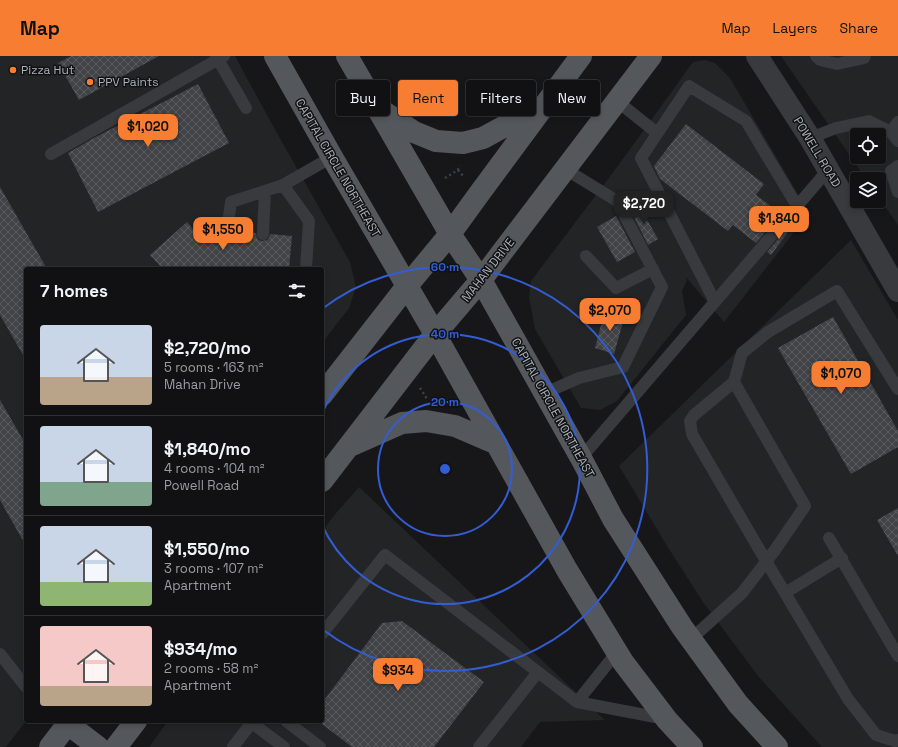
<!DOCTYPE html>
<meta charset="utf-8">
<style>
body{margin:0;font-family:"Space Grotesk",sans-serif;background:#1e1f21;color:#f1f3f6;height:100vh;display:flex;flex-direction:column;font-size:15px;white-space:nowrap}
*{box-sizing:border-box;margin:0}
p{font-size:13px;color:#9c9da0}
.icon{flex:none;width:22px;height:22px;fill:none;stroke:currentColor;stroke-width:2;stroke-linecap:round;stroke-linejoin:round}
.map{position:relative;flex:1;overflow:hidden}
.details{position:absolute;left:24px;top:211px;width:300px;height:456px;display:flex;flex-direction:column;background:#111113;border-radius:4px;box-shadow:0 2px 6px #0003,0 0 0 1px #303133}
.details>*{flex:none}
.hud{position:absolute;left:336px;top:24px;width:380px;height:36px;display:flex;gap:8px}
.controls{position:absolute;left:850px;top:72px;display:grid;gap:8px}
.controls a{display:grid;place-items:center;width:36px;height:36px;border-radius:4px;background:#111113;box-shadow:0 2px 6px #0003,0 0 0 1px #303133;font-size:20px}
.price{position:absolute;translate:-50% -34px;padding:0 9px;border-radius:8px;background:#f67d32;color:#111;font-size:13px;line-height:26px;filter:drop-shadow(0 1px 2px #0008)}
.price::after{content:'';position:absolute;left:50%;top:24px;width:12px;height:9px;margin-left:-6px;background:inherit;clip-path:polygon(0 0,100% 0,50% 100%)}
.price.selected{background:#222;color:#fff}
ul{padding:0;list-style:none}
li{display:flex;align-items:center;gap:12px;height:100px;padding:0 16px}
li+li{border-top:1px solid #303133}
li span{display:grid;place-items:center;flex:none;width:112px;height:80px;border-radius:4px;color:#555}
li>.icon{margin-inline-start:auto}
span .icon{width:48px;height:48px;fill:#fffc;stroke-width:1}
li b{font-size:17px}
h2{display:flex;justify-content:space-between;align-items:center;height:48px;padding:0 16px;font-size:17px}
.tag{padding:0 14px;border-radius:4px;background:#111113;box-shadow:0 2px 6px #0003,0 0 0 1px #303133;font-size:14px;line-height:36px}
.tag.selected{background:#f67d32;color:#111}
header{display:flex;align-items:center;gap:24px;box-sizing:border-box;height:56px;padding:0 20px;background:#f67d32;color:#111}
header strong{font-size:19px}
nav{display:flex;gap:22px;margin-inline-start:auto;font-size:14px}
.map>svg:first-child{display:block}
.built{fill:#232426;fill-rule:evenodd}
.building{fill:url(#building-cross-hatch)}
.lines{fill:none;stroke-linecap:round;stroke-linejoin:round}
.path{stroke:#3e4245;stroke-width:2.5;stroke-dasharray:2 3;stroke-linecap:butt}
.service{stroke:#383a3e;stroke-width:12}
.minor{stroke:#383a3e;stroke-width:22}
.primary{stroke:#54585d;stroke-width:22}
.ring{fill:none;stroke:#325dd3;stroke-width:2}
.poi-dot{fill:#f67d32;stroke:#121214;stroke-width:1.5}
.labels{text-anchor:middle;stroke-width:3;stroke-linejoin:round;paint-order:stroke}
.poi-label{font-size:12px;fill:#a9b2b9;stroke:#121214;text-anchor:start}
.street-label{font-size:12px;fill:#a9b2b9;stroke:#121214}
.centre{fill:#325dd3;stroke:#121214;stroke-width:2}
.ring-label{font-size:12px;text-anchor:middle;font-weight:bold;fill:#325dd3;stroke:#121214;stroke-width:3;stroke-linejoin:round;paint-order:stroke}
</style>
<header>
<strong>Map</strong>
<nav><a>Map</a><a>Layers</a><a>Share</a></nav>
</header>
<div class="map">
<svg width="898" height="691" viewBox="0 0 898 691">
<defs>
<pattern id="building-cross-hatch" width="8" height="8" patternUnits="userSpaceOnUse"><rect width="8" height="8" fill="#414346"/><path d="M0 0l8 8M0 8l8-8" fill="none" stroke="#5a5c5f"/></pattern>
</defs>
<rect width="100%" height="100%" fill="#171719"/>
<path class="built" d="M 0,0 L 235,0 L 273,70 L 350,206 L 356,231 L 349,252 L 322,287 L 322,213 L 26,213 L 26,665 L 6,691 L 0,691 Z
M 781,0 L 898,0 L 898,169 L 879,142 L 879,123 L 866,123 ZM 857,79 L 879,79 L 879,101 L 857,101 Z
M 705,4 L 715,7 L 730,22 L 809,157 L 724,266 L 686,221 L 687,224 L 682,235 L 686,259 L 617,345 L 600,354 L 581,352 L 535,273 L 529,241 L 531,225 L 620,107 L 693,6 Z
M 851,184 L 898,264 L 898,691 L 822,691 L 758,620 L 703,546 L 667,490 L 619,410 Z
M 359,431 L 605,664 L 540,666 L 521,691 L 149,691 L 168,665 L 322,665 L 322,475 L 337,456 Z"/>
<path class="building" d="M 71,0 L 159,0 L 79,44 L 58,7 Z
M 198,28 L 229,87 L 98,156 L 68,97 L 94,82 Z
M 686,68 L 764,128 L 756,139 L 781,158 L 756,187 L 733,169 L 728,175 L 660,123 L 654,110 Z
M 0,131 L 47,213 L 26,213 L 26,304 L 0,259 Z
M 638,148 L 658,183 L 648,189 L 630,153 Z
M 616,160 L 635,196 L 617,206 L 597,171 Z
M 187,166 L 193,173 L 220,175 L 220,178 L 222,181 L 226,182 L 229,182 L 233,180 L 234,176 L 256,177 L 257,182 L 259,184 L 262,185 L 267,184 L 269,182 L 270,178 L 292,180 L 289,213 L 163,213 L 150,199 Z
M 792,167 L 794,168 L 771,199 L 767,196 Z
M 605,254 L 625,259 L 614,298 L 595,292 Z
M 833,261 L 898,375 L 898,391 L 851,418 L 778,292 Z
M 0,344 L 26,389 L 26,490 L 0,444 Z
M 898,452 L 898,500 L 877,464 Z
M 402,565 L 484,626 L 434,691 L 352,691 L 322,668 L 322,647 L 382,567 Z"/>
<g class="lines">
<path class="path" d="M 458,114 L 464,121
M 445,122 L 458,114 L 459,109
M 420,332 L 427,343"/>
<path class="service" d="M 216,0 L 246,52
M 816,0 L 820,4 L 837,8 L 864,2 L 865,0
M 617,45 L 657,77
M 891,76 L 898,66
M 810,82 L 836,72 L 869,65 L 891,76 L 898,85
M 51,98 L 224,0
M 898,110 L 891,115 L 898,136
M 283,129 L 309,165 L 306,213
M 227,175 L 231,146 L 283,129 L 332,101
M 263,178 L 265,135
M 586,200 L 616,232 L 653,213
M 715,246 L 641,102 L 689,30 L 746,65 L 797,150
M 898,333 L 837,235 L 768,276 L 742,297 L 734,326 L 694,359 L 690,365 L 692,378 L 766,505 L 848,643 L 876,679 L 895,685 L 898,684
M 545,337 L 579,322 L 623,311 L 662,231 L 617,145 L 565,113
M 581,402 L 828,114
M 829,482 L 898,600
M 785,537 L 842,502
M 322,578 L 385,499 L 577,646 L 666,663
M 691,583 L 742,537 L 775,494 L 805,450 L 734,326
M 0,598 L 26,631
M 577,646 L 617,596
M 286,665 L 320,691
M 252,667 L 284,691
M 233,691 L 253,665
M 479,691 L 538,616"/>
<path class="minor" d="M 757,0 L 810,82 L 898,235"/>
<path class="primary" d="M 275,0 L 332,101 L 435,278 L 567,514 L 623,606 L 667,664 L 692,691
M 347,0 L 450,178 L 481,224 L 581,402 L 613,463 L 682,571 L 738,648 L 777,691
M 381,54 L 414,76 L 436,85 L 463,87 L 483,82 L 538,52
M 322,339 L 407,230 L 450,178 L 479,138 L 581,0
M 350,390 L 402,367 L 426,365 L 455,370 L 497,388
M 322,425 L 435,278 L 481,224 L 651,0
M 68,668 L 98,691
M 50,691 L 70,665
M 116,691 L 136,665"/>
</g>
<g class="ring">
<circle cx="445" cy="413" r="67"/>
<path d="M322 357A135 135 0 1 1 322 469"/>
<path d="M322 253A202 202 0 1 1 322 573"/>
</g>
<g class="poi-dot">
<circle cx="13" cy="14" r="4"/>
<circle cx="90" cy="26" r="4"/>
</g>
<g class="labels">
<g class="poi-label">
<text x="21" y="18">Pizza Hut</text>
<text x="98" y="30">PPV Paints</text>
</g>
<g class="street-label">
<text transform="translate(817 96) rotate(59)" y="4">POWELL ROAD</text>
<text transform="translate(338 112) rotate(60)" y="4">CAPITAL CIRCLE NORTHEAST</text>
<text transform="translate(488 214) rotate(-52)" y="4">MAHAN DRIVE</text>
<text transform="translate(553 352) rotate(61)" y="4">CAPITAL CIRCLE NORTHEAST</text>
</g>
</g>
<circle cx="445" cy="413" r="6" class="centre"/>
<g class="ring-label">
<text x="445" y="215">60 m</text>
<text x="445" y="282">40 m</text>
<text x="445" y="350">20 m</text>
</g>
</svg>
<div class="controls">
<a><svg class="icon" aria-label="locate" viewBox="0 0 24 24"><circle cx="12" cy="12" r="6"/><path d="M12 2v4M12 18v4M2 12h4M18 12h4"/></svg></a>
<a><svg class="icon" aria-label="layers" viewBox="0 0 24 24"><path d="M12 4l9 5-9 5-9-5zM3 14l9 5 9-5"/></svg></a>
</div>
<b class="price" style="left:148px;top:92px">$1,020</b>
<b class="price selected" style="left:644px;top:169px">$2,720</b>
<b class="price" style="left:779px;top:184px">$1,840</b>
<b class="price" style="left:223px;top:195px">$1,550</b>
<b class="price" style="left:610px;top:276px">$2,070</b>
<b class="price" style="left:841px;top:339px">$1,070</b>
<b class="price" style="left:398px;top:636px">$934</b>
<div class="hud">
<a class="tag">Buy</a>
<a class="tag selected">Rent</a>
<a class="tag">Filters</a>
<a class="tag">New</a>
</div>
<section class="details">
<h2>7 homes<svg class="icon" aria-label="filters" viewBox="0 0 24 24"><path d="M4 7h16M4 17h16"/><circle cx="9" cy="7" r="2"/><circle cx="15" cy="17" r="2"/></svg></h2>
<ul>
<li><span style="background:linear-gradient(#c9d6e8 65%,#b9a48a 0)"><svg class="icon" aria-label="home" viewBox="0 0 24 24"><path d="M3 11l9-7 9 7M6 9v11h12V9"/></svg></span><div><b>$2,720/mo</b><p>5 rooms · 163 m²</p><p>Mahan Drive</p></div></li>
<li><span style="background:linear-gradient(#c9d6e8 70%,#7fa58c 0)"><svg class="icon" aria-label="home" viewBox="0 0 24 24"><path d="M3 11l9-7 9 7M6 9v11h12V9"/></svg></span><div><b>$1,840/mo</b><p>4 rooms · 104 m²</p><p>Powell Road</p></div></li>
<li><span style="background:linear-gradient(#c9d6e8 70%,#8fb573 0)"><svg class="icon" aria-label="home" viewBox="0 0 24 24"><path d="M3 11l9-7 9 7M6 9v11h12V9"/></svg></span><div><b>$1,550/mo</b><p>3 rooms · 107 m²</p><p>Apartment</p></div></li>
<li><span style="background:linear-gradient(#f6c9c9 75%,#b9a48a 0)"><svg class="icon" aria-label="home" viewBox="0 0 24 24"><path d="M3 11l9-7 9 7M6 9v11h12V9"/></svg></span><div><b>$934/mo</b><p>2 rooms · 58 m²</p><p>Apartment</p></div></li>
</ul>
</section>
</div>
